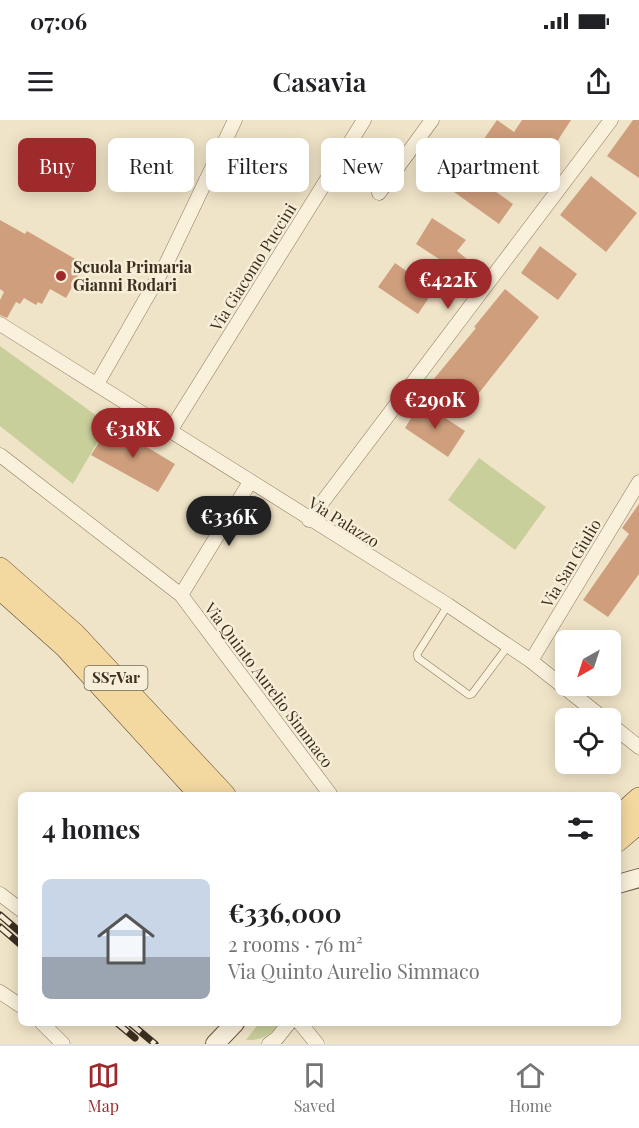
<!DOCTYPE html>
<meta charset="utf-8">
<style>
body{margin:0;font-family:"Playfair Display",serif;background:#f2f2f2;color:#202124;height:100vh;display:flex;flex-direction:column;font-size:22px;white-space:nowrap}
*{box-sizing:border-box;margin:0}
p{font-size:20px;color:#757577}
.icon{flex:none;width:33px;height:33px;fill:none;stroke:currentColor;stroke-width:2;stroke-linecap:round;stroke-linejoin:round}
.map{position:relative;flex:1;overflow:hidden}
.panel{position:absolute;left:18px;top:672px;width:603px;height:234px;display:flex;flex-direction:column;background:#fff;border-radius:9px;box-shadow:0 3px 15px #0003}
.panel>*{flex:none}
.banner{position:absolute;left:18px;top:18px;width:603px;height:54px;display:flex;gap:12px}
.needle{width:39px;rotate:219deg}
.fabs{position:absolute;left:555px;top:510px;display:grid;gap:12px}
.fabs a{display:grid;place-items:center;width:66px;height:66px;border-radius:9px;background:#fff;box-shadow:0 3px 15px #0003;font-size:30px}
.price{position:absolute;translate:-50% -51px;padding:0 14px;border-radius:21px;background:#9e2a2b;color:#fff;font-size:20px;line-height:39px;filter:drop-shadow(0 2px 3px #0008)}
.price::after{content:'';position:absolute;left:50%;top:36px;width:18px;height:14px;margin-left:-9px;background:inherit;clip-path:polygon(0 0,100% 0,50% 100%)}
.price.selected{background:#222;color:#fff}
ul{padding:0;list-style:none}
li{display:flex;align-items:center;gap:18px;height:150px;padding:0 24px}
li+li{border-top:2px solid #e0e0e0}
li span{display:grid;place-items:center;flex:none;width:168px;height:120px;border-radius:9px;color:#555}
li>.icon{margin-inline-start:auto}
span .icon{width:72px;height:72px;fill:#fffc;stroke-width:1}
li b{font-size:26px}
h2{display:flex;justify-content:space-between;align-items:center;height:72px;padding:0 24px;font-size:26px}
.pill{padding:0 21px;border-radius:9px;background:#fff;box-shadow:0 3px 15px #0003;font-size:21px;line-height:54px}
.pill.selected{background:#9e2a2b;color:#fff}
.status{display:flex;justify-content:space-between;align-items:center;height:42px;padding:0 30px;background:#fff;direction:ltr}
.status svg{height:16px;fill:currentColor}
header{display:flex;justify-content:space-between;align-items:center;height:78px;padding:0 24px;background:#fff;font-size:27px;font-weight:600}
.menu{display:flex;justify-content:space-around;align-items:center;height:84px;border-top:2px solid #e0e0e0;background:#fff;font-size:16px;color:#757577}
.menu a{display:grid;justify-items:center;gap:3px}
.menu .selected{color:#9e2a2b}
.map>svg:first-child{display:block}
.green{fill:#c9cf9b}
.building{fill:#cf9f7d}
.lines{fill:none;stroke-linecap:round;stroke-linejoin:round}
.lane-casing{stroke:#8d765c;stroke-width:8}
.street-casing{stroke:#8d765c;stroke-width:15}
.secondary-casing{stroke:#6f573f;stroke-width:20}
.primary-casing{stroke:#5b4430;stroke-width:22}
.lane{stroke:#faf1dc;stroke-width:7}
.street{stroke:#faf1dc;stroke-width:14}
.secondary{stroke:#faf1dc;stroke-width:18}
.primary{stroke:#f3d9a0;stroke-width:21}
.rail-casing{stroke:#3d2e20;stroke-width:7}
.rail{stroke:#f7eed8;stroke-width:4.5;stroke-dasharray:14;stroke-linecap:butt}
.poi-dot{fill:#9e2a2b;stroke:#f7eed8;stroke-width:2}
.labels{text-anchor:middle;stroke-width:5;stroke-linejoin:round;paint-order:stroke}
.shield{fill:#f7eed8;stroke:#756857;stroke-width:1.5}
.shield-label{font-size:15px;font-weight:bold;fill:#3d2e20}
.poi-label{font-size:16px;font-weight:bold;fill:#3d2e20;stroke:#f7eed8;text-anchor:start}
.street-label{font-size:16px;fill:#3d2e20;stroke:#f7eed8}
</style>
<div class="status"><b>07:06</b><svg viewBox="0 0 49 12"><path d="M0 12V9h3v3zM5 12V6h3v6zM10 12V3h3v9zM15 12V0h3v12zM26 1h20v11H26zM47 4h2v5h-2z"/></svg></div>
<header><svg class="icon" aria-label="menu" viewBox="0 0 24 24"><path d="M4 6h16M4 12h16M4 18h16"/></svg>Casavia<svg class="icon" aria-label="share" viewBox="0 0 24 24"><path d="M12 15V3M7 8l5-5 5 5M5 13v7h14v-7"/></svg></header>
<div class="map">
<svg width="639" height="924" viewBox="0 0 639 924">
<rect width="100%" height="100%" fill="#f0e4c8"/>
<path class="green" d="M 0,226 L 108,304 L 73,364 L 0,306 Z
M 479,338 L 546,387 L 515,430 L 448,380 Z
M 259,903 L 281,903 C 272,914 261,921 246,920 Z"/>
<path class="building" d="M 497,0 L 514,12 L 522,0 L 571,0 L 529,65 L 477,29 Z
M 633,0 L 639,0 L 639,58 L 607,36 Z
M 468,52 L 513,84 L 499,104 L 454,72 Z
M 591,56 L 637,93 L 606,132 L 560,95 Z
M 432,98 L 466,120 L 457,131 L 473,144 L 465,156 L 416,124 Z
M 0,100 L 25,114 L 27,111 L 77,140 L 73,148 L 80,153 L 66,178 L 50,169 L 42,184 L 38,182 L 36,185 L 24,178 L 20,184 L 16,182 L 7,198 L 0,195 L 0,180 L 4,172 L 0,169 Z
M 540,126 L 577,154 L 558,180 L 521,153 Z
M 395,143 L 434,170 L 418,194 L 378,167 Z
M 505,169 L 539,197 L 467,288 L 433,260 L 476,208 L 474,207 Z
M 421,282 L 465,311 L 448,337 L 405,308 Z
M 110,305 L 175,344 L 158,372 L 91,335 Z
M 639,384 L 639,454 L 608,497 L 583,480 L 629,414 L 622,408 Z"/>
<g class="lines">
<defs>
<path id="lane" d="M 448,485 L 417,534 L 418,538 L 469,575 L 472,574 L 508,526"/>
<path id="street" d="M 379,73 L 432,0
M 0,204 L 448,485 L 531,541 L 603,598
M 97,264 L 167,142 L 235,0
M 170,311 L 364,0
M 0,335 L 181,475 L 330,674
M 309,400 L 611,0
M 181,475 L 250,362
M 531,541 L 639,362
M 610,604 L 639,627
M 0,774 L 21,790
M 0,872 L 21,886
M 42,903 L 63,924
M 300,903 L 317,924
M 269,924 L 277,918 L 289,903"/>
<path id="secondary" d="M 618,764 L 639,758
M 215,924 L 235,903"/>
<path id="primary" d="M 0,448 L 75,514 L 225,675
M 0,469 L 65,527 L 200,675
M 618,697 L 639,678
M 618,721 L 639,703"/>
</defs>
<use href="#lane" class="lane-casing"/>
<use href="#street" class="street-casing"/>
<use href="#secondary" class="secondary-casing"/>
<use href="#primary" class="primary-casing"/>
<use href="#lane" class="lane"/>
<use href="#street" class="street"/>
<use href="#secondary" class="secondary"/>
<use href="#primary" class="primary"/>
<defs>
<path id="rail" d="M 0,795 L 21,813
M 0,807 L 21,825
M 117,903 L 135,918
M 130,903 L 155,924"/>
</defs>
<use href="#rail" class="rail-casing"/>
<use href="#rail" class="rail"/>
</g>
<circle class="poi-dot" cx="61" cy="156" r="6"/>
<g class="labels">
<rect class="shield" x="84.5" y="546" width="63" height="24" rx="4.5"/>
<g class="shield-label">
<text x="116" y="563">SS7Var</text>
</g>
<g class="poi-label">
<text x="73" y="153">Scuola Primaria<tspan x="73" dy="18">Gianni Rodari</tspan></text>
</g>
<g class="street-label">
<text transform="translate(253 147) rotate(-58)" y="6">Via Giacomo Puccini</text>
<text transform="translate(344 402) rotate(32)" y="6">Via Palazzo</text>
<text transform="translate(571 443) rotate(-59)" y="6">Via San Giulio</text>
<text transform="translate(269 565) rotate(53)" y="6">Via Quinto Aurelio Simmaco</text>
</g>
</g>
</svg>
<div class="fabs">
<a><svg class="needle" viewBox="-14 -14 28 28"><path d="M0-13l5 13h-10z" fill="#e53935"/><path d="M0 13l5-13h-10z" fill="#757577"/></svg></a>
<a><svg class="icon" aria-label="locate" viewBox="0 0 24 24"><circle cx="12" cy="12" r="6"/><path d="M12 2v4M12 18v4M2 12h4M18 12h4"/></svg></a>
</div>
<b class="price" style="left:448px;top:190px">€422K</b>
<b class="price" style="left:435px;top:310px">€290K</b>
<b class="price" style="left:133px;top:339px">€318K</b>
<b class="price selected" style="left:229px;top:427px">€336K</b>
<div class="banner">
<a class="pill selected">Buy</a>
<a class="pill">Rent</a>
<a class="pill">Filters</a>
<a class="pill">New</a>
<a class="pill">Apartment</a>
</div>
<section class="panel">
<h2>4 homes<svg class="icon" aria-label="filters" viewBox="0 0 24 24"><path d="M4 7h16M4 17h16"/><circle cx="9" cy="7" r="2"/><circle cx="15" cy="17" r="2"/></svg></h2>
<ul>
<li><span style="background:linear-gradient(#c9d6e8 65%,#9aa5b1 0)"><svg class="icon" aria-label="home" viewBox="0 0 24 24"><path d="M3 11l9-7 9 7M6 9v11h12V9"/></svg></span><div><b>€336,000</b><p>2 rooms · 76 m²</p><p>Via Quinto Aurelio Simmaco</p></div></li>
</ul>
</section>
</div>
<nav class="menu">
<a class="selected"><svg class="icon" aria-label="map" viewBox="0 0 24 24"><path d="M3 6l6-2 6 2 6-2v14l-6 2-6-2-6 2zM9 4v14M15 6v14"/></svg>Map</a>
<a><svg class="icon" aria-label="saved" viewBox="0 0 24 24"><path d="M7 4h10v16l-5-4-5 4z"/></svg>Saved</a>
<a><svg class="icon" aria-label="home" viewBox="0 0 24 24"><path d="M3 11l9-7 9 7M6 9v11h12V9"/></svg>Home</a>
</nav>
